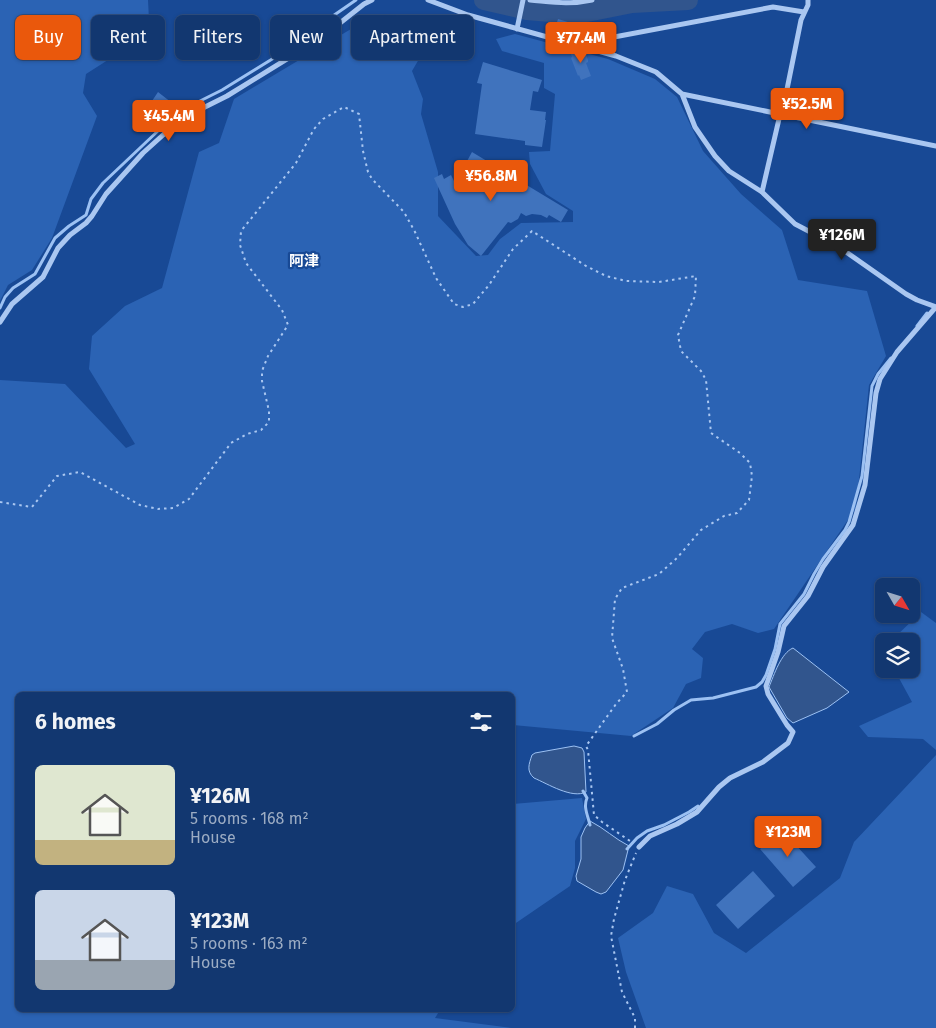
<!DOCTYPE html>
<meta charset="utf-8">
<style>
body{margin:0;font-family:"Fira Sans","Noto Sans JP",sans-serif;background:#1b3f75;color:#f1f3f6;height:100vh;display:flex;flex-direction:column;font-size:19px;white-space:nowrap}
*{box-sizing:border-box;margin:0}
p{font-size:16px;color:#9cacc3}
.icon{flex:none;width:28px;height:28px;fill:none;stroke:currentColor;stroke-width:2;stroke-linecap:round;stroke-linejoin:round}
.map{position:relative;flex:1;overflow:hidden}
.details{position:absolute;left:15px;top:692px;width:500px;height:320px;display:flex;flex-direction:column;background:#123770;border-radius:8px;box-shadow:0 1px 4px #0004,0 0 0 1px #315183}
.details>*{flex:none}
.hud{position:absolute;left:15px;top:15px;width:500px;height:45px;display:flex;gap:10px}
.needle{width:32px;rotate:129deg}
.fabs{position:absolute;left:875px;top:578px;display:grid;gap:10px}
.fabs a{display:grid;place-items:center;width:45px;height:45px;border-radius:8px;background:#123770;box-shadow:0 1px 4px #0004,0 0 0 1px #315183;font-size:25px}
.price{position:absolute;translate:-50% -42px;padding:0 11px;border-radius:5px;background:#ea580c;color:#fff;font-size:16px;line-height:32px;filter:drop-shadow(0 1px 2px #0008)}
.price::after{content:'';position:absolute;left:50%;top:30px;width:15px;height:11px;margin-left:-8px;background:inherit;clip-path:polygon(0 0,100% 0,50% 100%)}
.price.on{background:#222;color:#fff}
ul{padding:0;list-style:none}
li{display:flex;align-items:center;gap:15px;height:125px;padding:0 20px}
li span{display:grid;place-items:center;flex:none;width:140px;height:100px;border-radius:8px;color:#555}
li>.icon{margin-inline-start:auto}
span .icon{width:60px;height:60px;fill:#fffc;stroke-width:1}
li b{font-size:21px}
h2{display:flex;justify-content:space-between;align-items:center;height:60px;padding:0 20px;font-size:21px}
.chip{padding:0 18px;border-radius:8px;background:#123770;box-shadow:0 1px 4px #0004,0 0 0 1px #315183;font-size:18px;line-height:45px}
.chip.on{background:#ea580c;color:#fff}
.map>svg:first-child{display:block}
.green{fill:#2b63b4}
.water{fill:#31558d;stroke:#9cc1f3}
.lines{fill:none;stroke-linecap:round;stroke-linejoin:round}
.stream{stroke:#9cc1f3;stroke-width:3}
.river{stroke:#31558d;stroke-width:20}
.building{fill:#4073bd}
.path{stroke:#aac7f1;stroke-width:2;stroke-dasharray:2.5 4;stroke-linecap:butt}
.street{stroke:#aac7f1;stroke-width:5}
.labels{text-anchor:middle;stroke-width:4.5;stroke-linejoin:round;paint-order:stroke}
.quarter-label{font-size:15px;font-weight:bold;fill:#fff;stroke:#184995}
</style>
<div class="map">
<svg width="936" height="1028" viewBox="0 0 936 1028">
<rect width="100%" height="100%" fill="#184995"/>
<path class="green" d="M 0,0 L 148,0 L 149,20 L 133,44 L 86,74 L 83,93 L 97,116 L 52,238 L 32,270 L 8,285 L 0,301 Z
M 351,29 L 390,37 L 422,54 L 412,71 L 423,99 L 421,114 L 438,172 L 438,216 L 476,256 L 488,255 L 500,239 L 521,223 L 573,222 L 573,211 L 546,194 L 530,164 L 529,152 L 550,151 L 555,94 L 544,88 L 544,63 L 502,51 L 496,39 L 515,34 L 608,59 L 655,79 L 677,97 L 703,151 L 741,194 L 782,230 L 798,280 L 867,291 L 886,356 L 869,385 L 856,508 L 774,629 L 758,633 L 732,624 L 705,632 L 692,649 L 703,658 L 701,678 L 686,684 L 673,708 L 631,736 L 513,725 L 512,695 L 18,695 L 18,1010 L 440,1010 L 435,1018 L 511,1028 L 0,1028 L 0,380 L 65,384 L 126,448 L 135,444 L 89,369 L 92,336 L 125,306 L 162,288 L 199,152 L 219,143 L 234,99 Z
M 921,612 L 936,623 L 936,750 L 923,739 L 868,737 L 859,726 L 912,702 L 894,669 L 911,669 L 911,641 L 891,641 Z
M 936,755 L 936,1028 L 646,1028 L 626,972 L 618,938 L 653,913 L 667,886 L 693,894 L 714,933 L 746,953 L 840,878 L 854,842 Z
M 582,798 L 586,819 L 575,841 L 575,868 L 570,886 L 513,925 L 513,804 Z"/>
<path class="water" d="M 793,648 L 849,692 L 827,708 L 793,723 L 787,718 L 769,687 C 774,675 781,653 793,648 Z
M 574,746 L 582,748 L 584,752 L 586,792 C 572,799 548,784 534,778 C 526,771 529,764 532,755 L 535,753 Z
M 590,821 C 604,828 615,839 629,846 L 623,870 L 606,892 L 601,894 L 596,892 L 577,881 L 576,876 L 581,859 L 581,837 L 585,828 Z"/>
<g class="lines">
<path class="stream" d="M 0,308 L 5,297 L 13,288 L 35,274 L 55,238 L 69,226 L 86,215 L 91,199 L 103,183 L 160,129 L 182,110 L 222,90 L 303,40 L 327,20 L 356,0
M 917,326 L 927,313
M 634,736 L 657,724 L 674,710 L 691,700 L 713,698 L 756,687 L 762,682 L 766,675 L 775,649 L 780,624 L 804,594 L 814,574 L 823,559 L 845,530 L 849,522 L 862,476 L 872,386 L 878,374 L 891,358
M 583,791 L 587,798 C 583,807 588,816 590,825
M 627,849 L 637,838 L 647,831 L 664,825 L 689,812 L 698,806"/>
<path class="river" d="M 484,0 L 527,10 L 562,13 L 582,13 L 632,3 L 688,0"/>
</g>
<path class="building" d="M 447,14 L 456,17 L 452,29 L 443,26 Z
M 558,19 L 571,23 L 568,35 L 554,32 Z
M 580,50 L 585,52 L 588,60 L 588,62 L 586,63 L 591,76 L 581,80 L 579,75 L 578,76 L 571,58 L 572,57 L 571,54 Z
M 483,62 L 542,80 L 538,92 L 533,91 L 530,110 L 546,112 L 545,120 L 546,120 L 542,147 L 525,145 L 525,141 L 475,134 L 482,84 L 477,83 Z
M 158,92 L 176,106 L 164,121 L 161,119 L 159,122 L 148,115 L 152,110 L 148,107 Z
M 472,152 L 568,210 L 561,222 L 549,215 L 547,218 L 541,215 L 532,214 L 526,216 L 521,213 L 518,219 L 511,223 L 508,222 L 481,256 L 468,245 L 455,224 L 434,178 L 442,174 L 444,179 L 451,175 L 455,183 Z
M 782,830 L 816,867 L 793,887 L 760,849 Z
M 753,871 L 775,896 L 738,929 L 716,905 Z"/>
<g class="lines">
<path class="path" d="M 0,502 L 32,507 L 57,476 L 80,472 L 140,505 L 158,509 L 173,508 L 189,499 L 231,443 L 247,434 L 261,430 L 269,422 L 269,411 L 262,381 L 262,371 L 268,356 L 288,325 L 282,310 L 246,263 L 240,245 L 241,231 L 296,163 L 314,129 L 323,119 L 344,107 L 359,114 L 363,151 L 368,172 L 372,179 L 404,212 L 415,232 L 436,278 L 454,304 L 463,307 L 473,304 L 489,285 L 513,249 L 532,231 L 586,266 L 606,276 L 626,281 L 659,282 L 696,276 L 695,296 L 678,335 L 681,351 L 701,371 L 706,380 L 711,433 L 740,453 L 750,463 L 752,476 L 749,500 L 737,513 L 724,516 L 701,530 L 677,558 L 659,574 L 622,588 L 615,599 L 612,638 L 623,669 L 627,692 L 616,704 L 586,746 L 588,750 L 594,815 L 602,822 L 633,843
M 635,1028 L 635,1018 L 622,992 L 611,936 L 614,919 L 625,880 L 636,853"/>
<path class="street" d="M 428,0 L 468,15 L 616,56 L 656,72 L 682,94 L 695,127 L 715,156 L 729,171 L 762,192 L 795,224 L 839,247 L 906,294 L 917,300 L 936,307 L 897,352 L 880,379 L 876,393 L 865,485 L 853,525 L 823,567 L 808,596 L 784,626 L 778,652 L 766,686 L 768,694 L 787,725 L 793,732 L 788,743 L 763,762 L 730,778 L 719,787 L 697,812 L 677,824 L 650,836 L 639,847
M 530,0 C 553,2 569,5 592,0
M 517,29 L 523,0
M 577,44 L 773,7 L 804,12
M 682,94 L 936,146
M 762,192 L 779,119 L 782,114 L 801,20 L 808,5 L 808,0
M 0,322 L 12,304 L 43,277 L 58,248 L 70,235 L 86,223 L 92,216 L 106,194 L 143,153 L 163,135 L 185,117 L 227,96 L 321,38 L 364,4 L 372,0"/>
</g>
<g class="labels">
<g class="quarter-label">
<text x="304" y="266">阿津</text>
</g>
</g>
</svg>
<div class="fabs">
<a><svg class="needle" viewBox="-14 -14 28 28"><path d="M0-13l5 13h-10z" fill="#e53935"/><path d="M0 13l5-13h-10z" fill="#9cacc3"/></svg></a>
<a><svg class="icon" aria-label="layers" viewBox="0 0 24 24"><path d="M12 4l9 5-9 5-9-5zM3 14l9 5 9-5"/></svg></a>
</div>
<b class="price" style="left:581px;top:64px">¥77.4M</b>
<b class="price" style="left:807px;top:130px">¥52.5M</b>
<b class="price" style="left:169px;top:142px">¥45.4M</b>
<b class="price" style="left:491px;top:202px">¥56.8M</b>
<b class="price on" style="left:842px;top:261px">¥126M</b>
<b class="price" style="left:788px;top:858px">¥123M</b>
<div class="hud">
<a class="chip on">Buy</a>
<a class="chip">Rent</a>
<a class="chip">Filters</a>
<a class="chip">New</a>
<a class="chip">Apartment</a>
</div>
<section class="details">
<h2>6 homes<svg class="icon" aria-label="filters" viewBox="0 0 24 24"><path d="M4 7h16M4 17h16"/><circle cx="9" cy="7" r="2"/><circle cx="15" cy="17" r="2"/></svg></h2>
<ul>
<li><span style="background:linear-gradient(#dfe7d0 75%,#c2b280 0)"><svg class="icon" aria-label="home" viewBox="0 0 24 24"><path d="M3 11l9-7 9 7M6 9v11h12V9"/></svg></span><div><b>¥126M</b><p>5 rooms · 168 m²</p><p>House</p></div></li>
<li><span style="background:linear-gradient(#c9d6e8 70%,#9aa5b1 0)"><svg class="icon" aria-label="home" viewBox="0 0 24 24"><path d="M3 11l9-7 9 7M6 9v11h12V9"/></svg></span><div><b>¥123M</b><p>5 rooms · 163 m²</p><p>House</p></div></li>
</ul>
</section>
</div>
